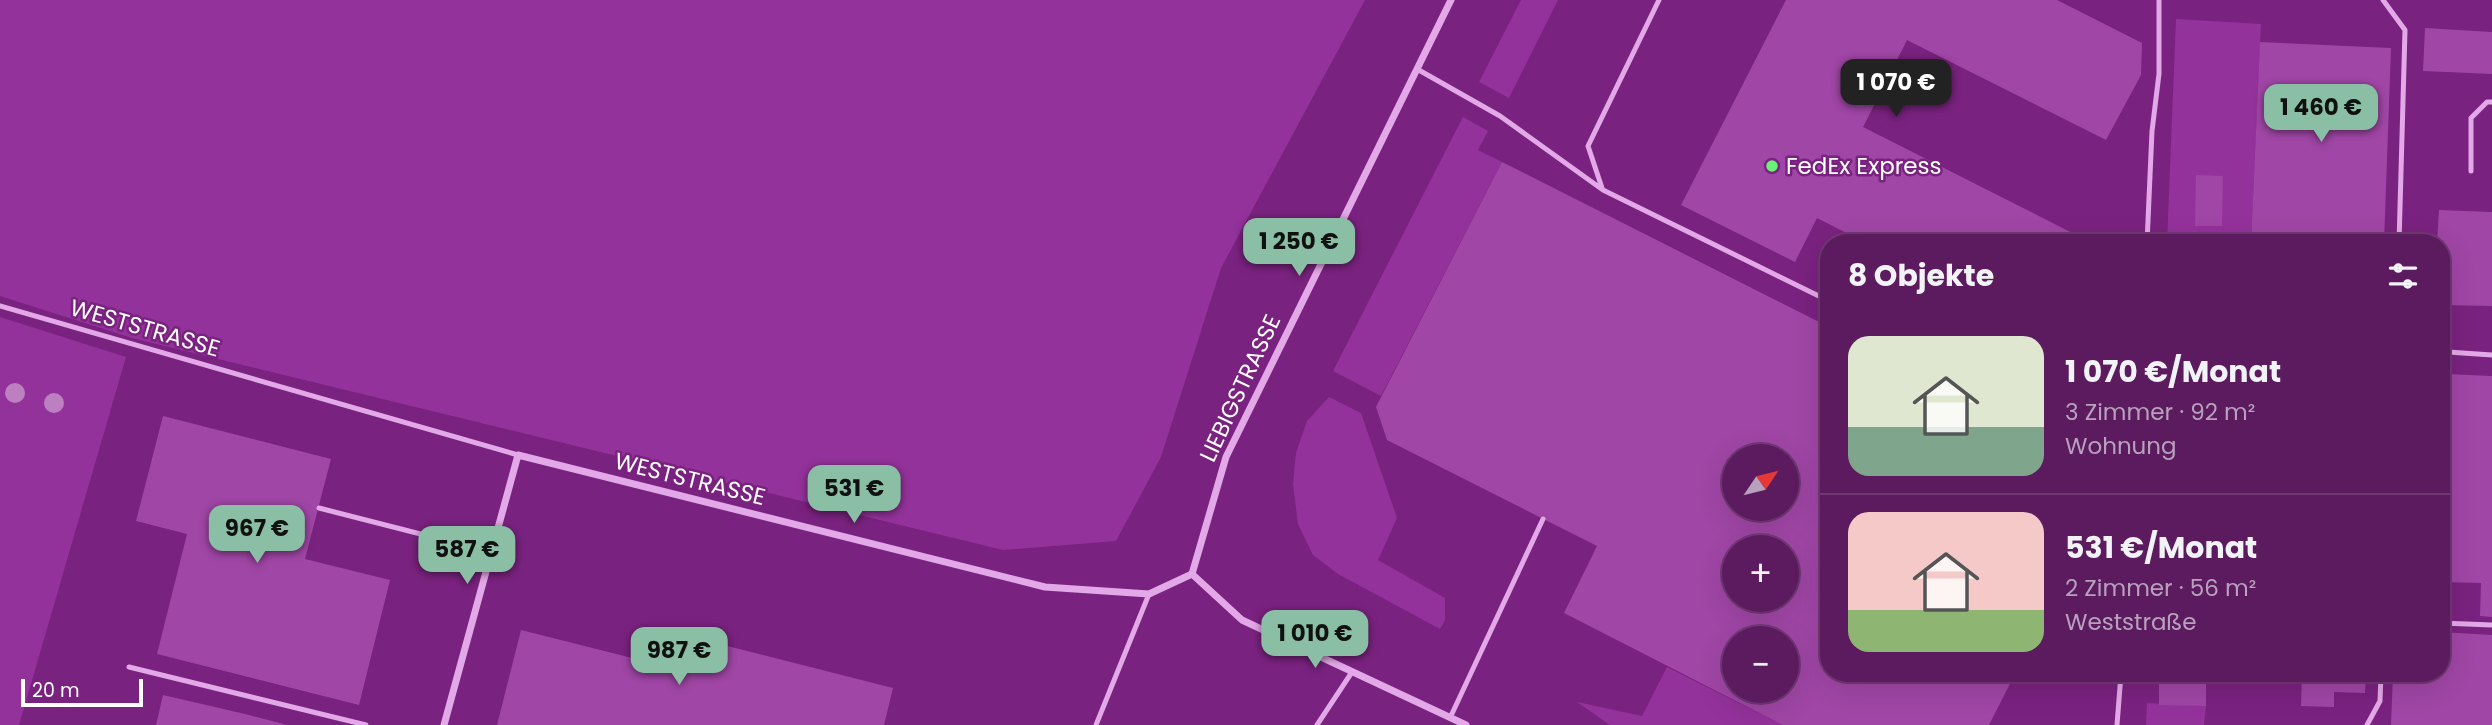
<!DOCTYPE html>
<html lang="de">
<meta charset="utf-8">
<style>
body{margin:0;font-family:Poppins,sans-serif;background:#622365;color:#f1f3f6;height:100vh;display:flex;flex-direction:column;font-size:26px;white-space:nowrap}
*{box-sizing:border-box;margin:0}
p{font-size:23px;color:#b8a1bd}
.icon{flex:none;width:38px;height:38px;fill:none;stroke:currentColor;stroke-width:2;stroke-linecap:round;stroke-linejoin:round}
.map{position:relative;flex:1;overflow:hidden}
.side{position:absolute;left:1820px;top:234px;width:630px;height:448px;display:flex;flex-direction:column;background:#5c1a5f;border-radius:28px;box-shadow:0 7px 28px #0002,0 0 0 2px #713874}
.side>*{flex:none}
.needle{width:46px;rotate:55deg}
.controls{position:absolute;left:1722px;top:444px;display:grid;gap:14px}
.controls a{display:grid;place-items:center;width:77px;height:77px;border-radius:50%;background:#5c1a5f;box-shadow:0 7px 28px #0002,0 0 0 2px #713874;font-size:35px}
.scale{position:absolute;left:21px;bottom:18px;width:122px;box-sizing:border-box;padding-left:7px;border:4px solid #fff;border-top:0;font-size:19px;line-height:24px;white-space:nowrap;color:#fff;-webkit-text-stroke:5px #7a227f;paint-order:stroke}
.price{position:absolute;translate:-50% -60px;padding:0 16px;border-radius:14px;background:#8abfa5;color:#111;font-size:23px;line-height:46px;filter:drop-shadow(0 2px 4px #0008)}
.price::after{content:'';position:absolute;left:50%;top:42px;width:21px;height:16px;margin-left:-10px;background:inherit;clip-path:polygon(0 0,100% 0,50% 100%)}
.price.active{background:#222;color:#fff}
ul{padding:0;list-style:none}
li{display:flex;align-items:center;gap:21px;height:175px;padding:0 28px}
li+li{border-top:2px solid #713874}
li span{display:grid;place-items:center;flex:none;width:196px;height:140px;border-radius:21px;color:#555}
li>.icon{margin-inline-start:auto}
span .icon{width:84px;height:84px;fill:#fffc;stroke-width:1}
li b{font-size:30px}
h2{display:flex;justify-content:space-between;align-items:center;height:84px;padding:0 28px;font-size:30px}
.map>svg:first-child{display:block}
.green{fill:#94329b}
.building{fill:#a046a6;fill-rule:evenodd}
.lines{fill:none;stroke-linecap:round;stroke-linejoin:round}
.service{stroke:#e3a8e7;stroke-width:5}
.minor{stroke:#e3a8e7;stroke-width:7}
.tree{fill:#bc7fc0}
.poi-dot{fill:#6af278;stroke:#7a227f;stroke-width:2.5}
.labels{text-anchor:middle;stroke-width:5;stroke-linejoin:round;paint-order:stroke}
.poi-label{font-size:23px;fill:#fff;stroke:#7a227f;text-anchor:start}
.street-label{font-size:23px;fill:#fff;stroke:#7a227f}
</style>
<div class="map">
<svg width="2492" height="725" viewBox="0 0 2492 725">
<rect width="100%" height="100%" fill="#7a227f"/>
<path class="green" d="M 0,0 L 1365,0 L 1221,268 L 1161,457 L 1116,541 L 1003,550 L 132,338 L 0,296 Z
M 1521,0 L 1558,0 L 1509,98 L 1479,82 Z
M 2176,19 L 2261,24 L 2251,243 L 2167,243 Z
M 1463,117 L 1488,131 L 1478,150 L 1502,162 L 1381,396 L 1333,371 Z
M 0,317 L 126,357 L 19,725 L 0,725 Z
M 1329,397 L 1361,413 L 1397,518 L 1378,560 L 1445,598 L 1445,620 L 1440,629 L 1338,574 L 1313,555 L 1298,524 L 1293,484 L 1296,453 L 1307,421 Z
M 1667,667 L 1783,725 L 1610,725 L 1577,702 L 1642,716 Z
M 2147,703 L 2206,706 L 2204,725 L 2146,725 Z"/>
<path class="building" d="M 1786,0 L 2057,0 L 2142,43 L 2141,75 L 2106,140 L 1907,40 L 1863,127 L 2092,243 L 1866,243 L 1817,218 L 1795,262 L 1681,205 Z
M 2425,28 L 2492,32 L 2492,74 L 2423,71 Z
M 2260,42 L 2391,48 L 2384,243 L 2251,243 Z
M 1502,162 L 1829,327 L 1829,674 L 2015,674 L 1989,725 L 1783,725 L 1564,613 L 1597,546 L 1387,440 L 1376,407 ZM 1734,457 L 1787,457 L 1787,509 L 1734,509 ZM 1734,548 L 1787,548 L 1787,600 L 1734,600 ZM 1734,639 L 1787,639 L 1787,691 L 1734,691 Z
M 2196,175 L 2223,176 L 2222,226 L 2195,226 Z
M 2439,210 L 2492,212 L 2492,306 L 2441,305 L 2441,243 L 2437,243 Z
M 2446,374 L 2492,376 L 2492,617 L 2480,616 L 2481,583 L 2441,582 L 2441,473 Z
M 163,416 L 331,459 L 305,559 L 390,580 L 359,705 L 157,654 L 187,534 L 136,521 Z
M 652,627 L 893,688 L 884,725 L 497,725 L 521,630 L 644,661 Z
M 2441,632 L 2492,635 L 2492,725 L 2391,725 L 2393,674 L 2441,674 Z
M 2159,674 L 2206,674 L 2206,706 L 2159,705 Z
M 2302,674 L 2366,674 L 2365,693 L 2334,692 L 2334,707 L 2301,706 Z
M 163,695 L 245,714 L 287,725 L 156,725 Z"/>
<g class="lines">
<path class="service" d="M 2383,0 L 2405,30 L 2399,243
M 1417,69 L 1500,116 L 1603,190 L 1829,301
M 2471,171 L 2471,118 L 2487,102 L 2492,102
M 1602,188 L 1588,146 L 1659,0
M 2147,243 L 2152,131 L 2159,74 L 2159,0
M 0,306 L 518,455
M 2441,360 L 2448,352 L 2492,355
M 319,508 L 491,552
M 2441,623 L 2492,625
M 129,667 L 366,725
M 1450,718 L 1543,519
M 1096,725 L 1149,594
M 1317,725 L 1352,672
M 2117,725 L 2121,674
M 2367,725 L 2380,701 L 2381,674"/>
<path class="minor" d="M 1192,574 L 1226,457 L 1451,0
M 1192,574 L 1242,620 L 1466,725
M 444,725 L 518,455 L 1045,587 L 1149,594 L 1192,574"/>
</g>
<g class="tree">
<circle cx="15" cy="393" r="10"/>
<circle cx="54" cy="403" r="10"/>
</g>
<circle class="poi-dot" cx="1772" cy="166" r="7"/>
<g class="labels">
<g class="poi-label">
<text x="1786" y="174">FedEx Express</text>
</g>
<g class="street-label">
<text transform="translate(145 328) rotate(16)" y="8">WESTSTRASSE</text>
<text transform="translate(1240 388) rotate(-65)" y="8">LIEBIGSTRASSE</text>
<text transform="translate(690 479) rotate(14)" y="8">WESTSTRASSE</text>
</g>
</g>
</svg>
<div class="controls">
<a><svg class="needle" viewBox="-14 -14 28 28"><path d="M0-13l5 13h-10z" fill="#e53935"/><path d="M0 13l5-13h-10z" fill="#b8a1bd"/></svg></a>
<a>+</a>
<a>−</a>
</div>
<div class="scale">20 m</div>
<b class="price active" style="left:1896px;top:119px">1 070 €</b>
<b class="price" style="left:2321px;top:144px">1 460 €</b>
<b class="price" style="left:1299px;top:278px">1 250 €</b>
<b class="price" style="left:854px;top:525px">531 €</b>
<b class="price" style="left:257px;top:565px">967 €</b>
<b class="price" style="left:467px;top:586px">587 €</b>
<b class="price" style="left:1315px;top:670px">1 010 €</b>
<b class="price" style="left:679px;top:687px">987 €</b>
<section class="side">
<h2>8 Objekte<svg class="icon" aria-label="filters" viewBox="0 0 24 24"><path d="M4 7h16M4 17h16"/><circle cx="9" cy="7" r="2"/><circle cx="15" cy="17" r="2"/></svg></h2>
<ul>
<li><span style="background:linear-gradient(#dfe7d0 65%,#7fa58c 0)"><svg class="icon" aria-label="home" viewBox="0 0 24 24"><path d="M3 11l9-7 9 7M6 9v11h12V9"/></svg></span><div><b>1 070 €/Monat</b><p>3 Zimmer · 92 m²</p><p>Wohnung</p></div></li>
<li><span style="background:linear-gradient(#f6c9c9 70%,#8fb573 0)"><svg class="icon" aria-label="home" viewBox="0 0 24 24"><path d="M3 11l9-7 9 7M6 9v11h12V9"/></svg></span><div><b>531 €/Monat</b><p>2 Zimmer · 56 m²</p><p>Weststraße</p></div></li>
</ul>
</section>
</div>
